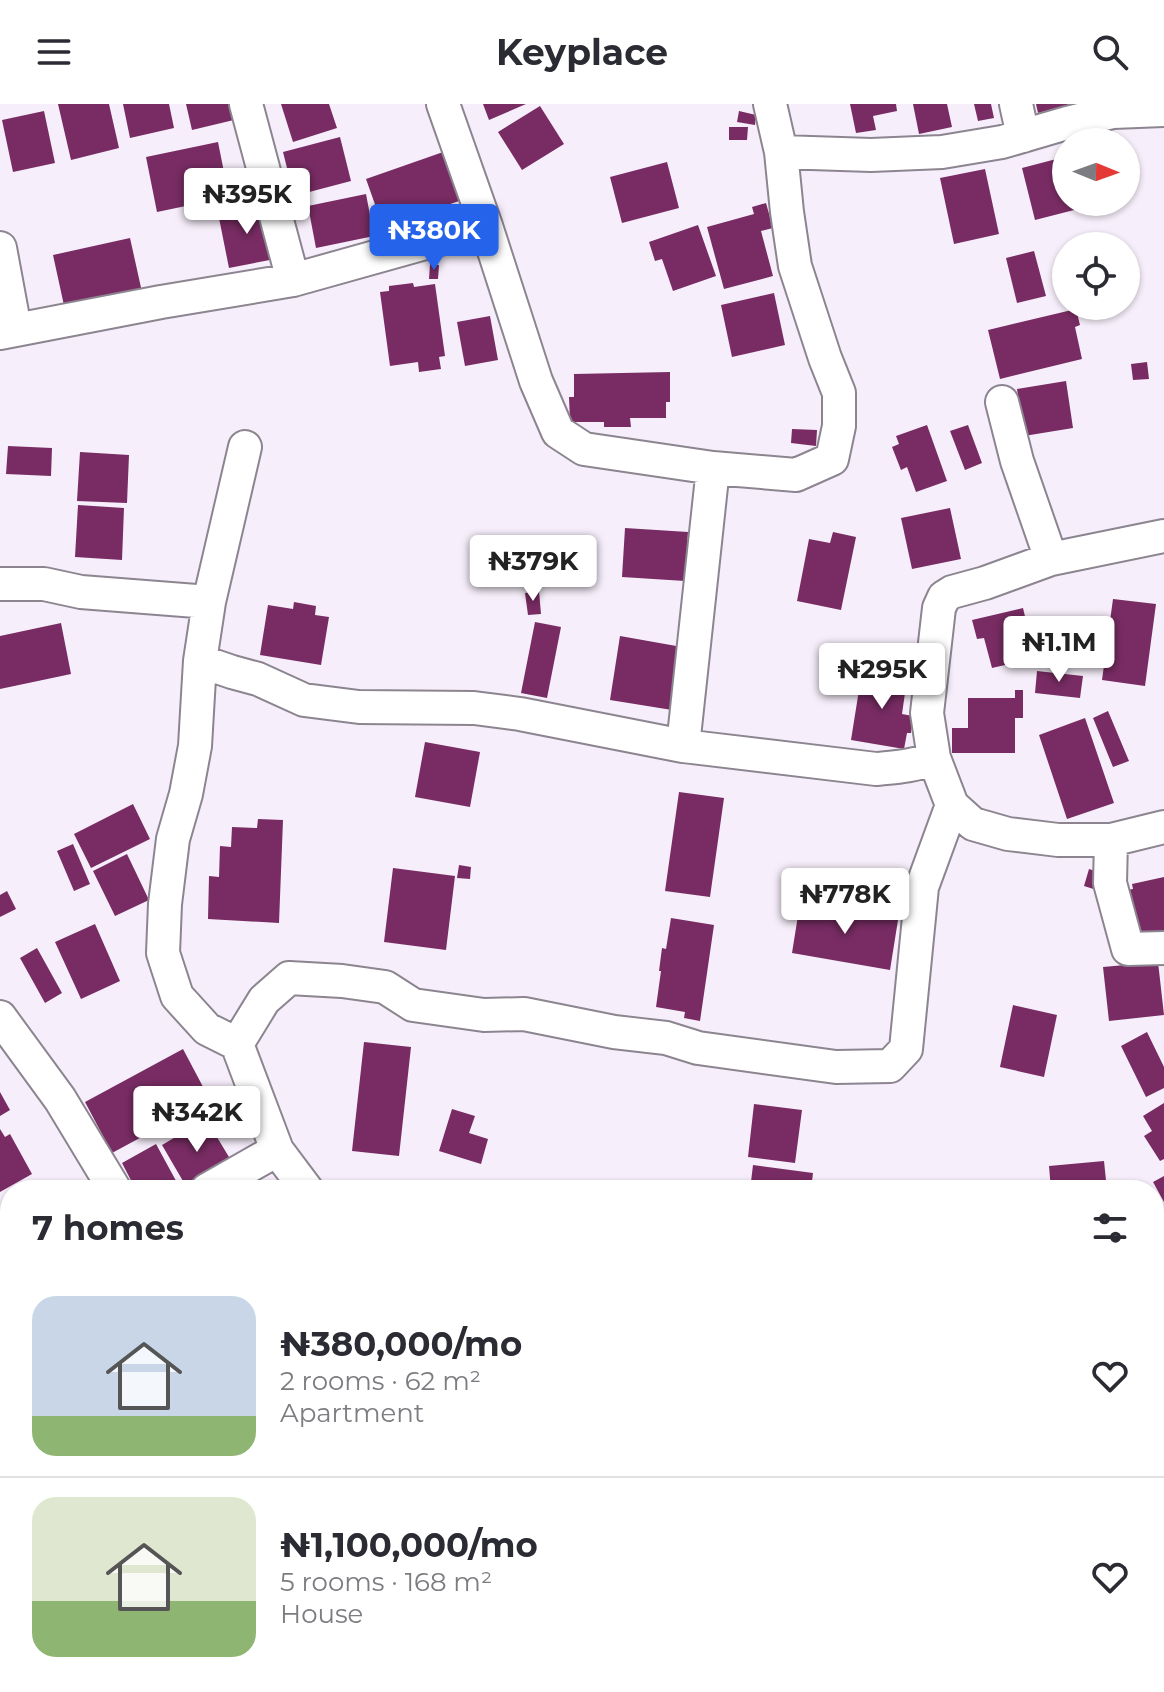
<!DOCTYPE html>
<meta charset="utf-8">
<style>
body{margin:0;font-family:Montserrat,sans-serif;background:#f7f7f7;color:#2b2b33;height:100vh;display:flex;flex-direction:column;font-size:30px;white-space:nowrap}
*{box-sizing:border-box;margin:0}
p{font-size:26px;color:#7c7c81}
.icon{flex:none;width:44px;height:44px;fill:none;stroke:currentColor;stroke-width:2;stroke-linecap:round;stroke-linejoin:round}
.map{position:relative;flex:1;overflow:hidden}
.panel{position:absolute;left:0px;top:1076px;width:1164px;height:512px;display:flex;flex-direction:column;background:#fff;border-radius:32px 32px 0 0;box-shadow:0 2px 6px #0004}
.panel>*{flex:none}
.needle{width:52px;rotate:91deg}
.tools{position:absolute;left:1052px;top:24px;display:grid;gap:16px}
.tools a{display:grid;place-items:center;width:88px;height:88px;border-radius:50%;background:#fff;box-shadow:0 2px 6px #0004;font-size:40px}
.price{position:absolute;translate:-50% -68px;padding:0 18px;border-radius:8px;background:#fff;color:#222;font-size:26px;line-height:52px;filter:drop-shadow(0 2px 4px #0008)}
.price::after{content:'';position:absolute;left:50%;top:48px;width:24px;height:18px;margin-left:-12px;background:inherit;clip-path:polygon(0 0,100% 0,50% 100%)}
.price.active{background:#2563eb;color:#fff}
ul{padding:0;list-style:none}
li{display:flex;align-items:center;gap:24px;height:200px;padding:0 32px}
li+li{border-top:2px solid #e1e1e2}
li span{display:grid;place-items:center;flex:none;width:224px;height:160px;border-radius:24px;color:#555}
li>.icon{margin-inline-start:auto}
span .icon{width:96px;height:96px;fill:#fffc;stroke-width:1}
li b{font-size:34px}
h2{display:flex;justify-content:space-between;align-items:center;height:96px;padding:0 32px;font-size:34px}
header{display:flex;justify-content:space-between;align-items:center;height:104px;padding:0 32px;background:#fff;font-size:36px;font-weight:700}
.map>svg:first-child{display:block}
.building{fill:#782c63}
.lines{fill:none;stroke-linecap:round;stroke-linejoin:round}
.minor-casing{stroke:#8c8590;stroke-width:36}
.minor{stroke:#fff;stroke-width:32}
</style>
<header><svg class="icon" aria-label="menu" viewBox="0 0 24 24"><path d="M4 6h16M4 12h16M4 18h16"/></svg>Keyplace<svg class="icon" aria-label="search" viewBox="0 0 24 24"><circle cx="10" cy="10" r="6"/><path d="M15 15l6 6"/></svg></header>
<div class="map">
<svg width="1164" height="1588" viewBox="0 0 1164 1588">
<rect width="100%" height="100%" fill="#f6eefa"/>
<path class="building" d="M 58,0 L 109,0 L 119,44 L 71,56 Z
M 123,0 L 169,0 L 174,24 L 130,34 Z
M 186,0 L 235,0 L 238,15 L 192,26 Z
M 281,0 L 329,0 L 337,24 L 293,38 Z
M 483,0 L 526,0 L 489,16 Z
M 850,0 L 896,0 L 897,7 L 873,12 L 876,26 L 856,29 Z
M 913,0 L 947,0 L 952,23 L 919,30 Z
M 974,0 L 991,0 L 994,14 L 978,17 Z
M 1036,0 L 1068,0 L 1068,1 L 1038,9 Z
M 540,2 L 564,40 L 522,66 L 498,28 Z
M 44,7 L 55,59 L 13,68 L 2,16 Z
M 739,7 L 756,11 L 755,21 L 737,18 Z
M 729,23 L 748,23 L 747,36 L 729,36 Z
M 340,33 L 351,77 L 294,92 L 283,48 Z
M 218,38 L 229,93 L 157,108 L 146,53 Z
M 446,47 L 462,96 L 383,123 L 366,75 Z
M 1064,53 L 1066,98 L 1076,98 L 1078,105 L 1035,116 L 1022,64 Z
M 667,58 L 679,104 L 622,119 L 610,73 Z
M 985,65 L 999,130 L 954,140 L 940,74 Z
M 366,90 L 374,132 L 316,144 L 308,102 Z
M 766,99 L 773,124 L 761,127 L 773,172 L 724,185 L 707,123 L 754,110 L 752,103 Z
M 265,100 L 275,155 L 229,164 L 218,109 Z
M 698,121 L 716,172 L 673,187 L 662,155 L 655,157 L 649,138 Z
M 130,134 L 142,188 L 65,206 L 53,151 Z
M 1034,147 L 1046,192 L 1017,199 L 1006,154 Z
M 430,160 L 439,161 L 438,175 L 429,175 Z
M 413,179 L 414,183 L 435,180 L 445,252 L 439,253 L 441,265 L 419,268 L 418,258 L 390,262 L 380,188 L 389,187 L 389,182 Z
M 774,189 L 785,241 L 732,253 L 721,201 Z
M 1076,205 L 1080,221 L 1075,223 L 1082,255 L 1000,275 L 988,226 Z
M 490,212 L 498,256 L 465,262 L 457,218 Z
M 1147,258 L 1149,275 L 1133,276 L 1131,260 Z
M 670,268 L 670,298 L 666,298 L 666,314 L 630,314 L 631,323 L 604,323 L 604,318 L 570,318 L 569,293 L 574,293 L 574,270 Z
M 1066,277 L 1073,324 L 1024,332 L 1017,285 Z
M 927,321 L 947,377 L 916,388 L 907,363 L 901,366 L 892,343 L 899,340 L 896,332 Z
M 968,321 L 982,359 L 965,366 L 950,327 Z
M 792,325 L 817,326 L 816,342 L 791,339 Z
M 8,342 L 52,344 L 51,372 L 6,370 Z
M 80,348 L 129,351 L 127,399 L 77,397 Z
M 78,401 L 124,404 L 122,456 L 75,453 Z
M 950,404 L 961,455 L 912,465 L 901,414 Z
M 625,424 L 688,428 L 685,477 L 622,473 Z
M 833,428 L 856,433 L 841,506 L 797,497 L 809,435 L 830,439 Z
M 539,487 L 541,510 L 528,511 L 525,489 Z
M 1113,495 L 1156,500 L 1145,582 L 1102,576 Z
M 294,498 L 316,502 L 315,511 L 329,513 L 321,561 L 260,551 L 268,501 L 293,505 Z
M 1023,504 L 1035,554 L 992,564 L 984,534 L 977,535 L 972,516 Z
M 535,518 L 561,523 L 547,594 L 521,589 Z
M 61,519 L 71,570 L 0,585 L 0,532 Z
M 620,532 L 682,543 L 672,606 L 610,596 Z
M 862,567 L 907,575 L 902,610 L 913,612 L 911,629 L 907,629 L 904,645 L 851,636 Z
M 1037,567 L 1083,572 L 1080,594 L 1035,589 Z
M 1015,586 L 1023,586 L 1023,614 L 1015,614 L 1015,649 L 952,649 L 952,624 L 968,624 L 968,594 L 1015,594 Z
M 1108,607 L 1129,657 L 1113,663 L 1093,614 Z
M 1085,614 L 1114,699 L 1067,715 L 1039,631 Z
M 425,638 L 480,648 L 470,703 L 415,693 Z
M 679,688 L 724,694 L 710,793 L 665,787 Z
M 133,700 L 150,735 L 91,764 L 74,730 Z
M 258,715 L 283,716 L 279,819 L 208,815 L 209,772 L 219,773 L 220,742 L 231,743 L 232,723 L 257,724 Z
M 73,740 L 90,780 L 74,787 L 57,747 Z
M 127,750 L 149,796 L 115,812 L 93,767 Z
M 459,761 L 471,763 L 470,775 L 457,774 Z
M 393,764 L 455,772 L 446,846 L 384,838 Z
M 1089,765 L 1108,771 L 1103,788 L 1084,782 Z
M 1164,773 L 1164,828 L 1133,836 L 1121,787 L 1133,785 L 1132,780 Z
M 7,787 L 16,805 L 0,813 L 0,791 Z
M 800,799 L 898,816 L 890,866 L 792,849 Z
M 671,814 L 714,821 L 700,917 L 684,914 L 685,908 L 656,903 L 661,867 L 659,867 L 662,844 L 666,845 Z
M 95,820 L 120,877 L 81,895 L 55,838 Z
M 37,844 L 62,889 L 45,899 L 20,854 Z
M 1158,858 L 1164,911 L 1109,917 L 1103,863 Z
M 1013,901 L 1057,911 L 1044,973 L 1000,963 Z
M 1147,928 L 1164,963 L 1164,984 L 1146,993 L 1121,942 Z
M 364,938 L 411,943 L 399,1052 L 352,1047 Z
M 183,945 L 210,996 L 112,1049 L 85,998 Z
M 0,988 L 10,1006 L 0,1012 Z
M 1164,999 L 1164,1055 L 1160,1057 L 1144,1032 L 1152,1027 L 1143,1012 Z
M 754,1000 L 802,1006 L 795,1059 L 748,1053 Z
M 452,1005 L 475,1012 L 469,1029 L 488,1035 L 481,1060 L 439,1047 Z
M 206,1015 L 232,1058 L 187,1084 L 162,1041 Z
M 0,1025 L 5,1033 L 10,1030 L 32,1070 L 0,1088 Z
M 156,1040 L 181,1086 L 136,1086 L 122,1059 Z
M 1104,1057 L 1107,1086 L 1051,1086 L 1049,1062 Z
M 753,1061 L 813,1069 L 811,1086 L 750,1086 Z
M 1164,1072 L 1164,1098 L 1153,1078 Z
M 10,1163 L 10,1232 L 0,1240 L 0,1171 Z
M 10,1252 L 10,1276 L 0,1259 Z
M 1154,1288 L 1164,1319 L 1164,1327 L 1154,1330 Z
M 1154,1444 L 1164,1467 L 1164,1497 L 1154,1502 Z
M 1164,1560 L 1164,1588 L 1162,1588 L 1154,1571 L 1154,1565 Z
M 445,1578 L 480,1578 L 485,1588 L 427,1588 Z
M 489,1578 L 541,1578 L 542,1582 L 529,1588 L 494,1588 Z
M 670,1578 L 704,1578 L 709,1588 L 652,1588 Z
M 900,1578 L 966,1578 L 971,1588 L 906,1588 Z
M 1133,1578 L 1146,1578 L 1151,1588 L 1134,1588 L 1130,1580 Z"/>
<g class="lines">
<defs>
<path id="minor" d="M 246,0 L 293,176
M 443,0 L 486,122 L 536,277 L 558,328 L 584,345 L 713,364 L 796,371 L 832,355 L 839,322 L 839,289 L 825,254 L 795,162 L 787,108 L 781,48 L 871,51 L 942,48 L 1002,38 L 1067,19 L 1113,8 L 1164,6
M 770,0 L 781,48
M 1016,0 L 1023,32
M 0,144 L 15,225
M 0,229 L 161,198 L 293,176 L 486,122
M 1002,298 L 1017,357 L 1051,455
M 245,343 L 209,498 L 200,557 L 195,642 L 186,690 L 173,735 L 165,800 L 163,849 L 177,892 L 207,925 L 237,940 L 277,1046 L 307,1086
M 1164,432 L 1051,455 L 985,479 L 952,488 L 944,493 L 939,504 L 927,609 L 934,654 L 952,701 L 973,720 L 1008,730 L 1058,736 L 1111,736 L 1164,723
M 0,480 L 44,480 L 81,488 L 209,498
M 200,557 L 232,568 L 258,575 L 304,596 L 359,603 L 474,604 L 520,610 L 683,642 L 876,665 C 896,663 915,662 934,654
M 683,642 L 713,364
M 1111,736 L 1110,779 L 1128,845 L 1164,844
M 0,913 L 60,995 L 115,1086
M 237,940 L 264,896 L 289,874 L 342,877 L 385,883 L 413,901 L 484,911 L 524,910 L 614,928 L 666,934 L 698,944 L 836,963 L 890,962 L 906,945 L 922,783 L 952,701
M 207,1086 L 277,1046
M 1154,1199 L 1164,1198
M 1154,1530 L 1164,1527
M 750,1578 L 756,1588
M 979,1578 L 983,1588
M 373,1588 L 380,1578
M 1047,1588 L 1065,1578"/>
</defs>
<use href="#minor" class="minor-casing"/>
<use href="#minor" class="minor"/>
</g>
</svg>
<div class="tools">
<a><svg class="needle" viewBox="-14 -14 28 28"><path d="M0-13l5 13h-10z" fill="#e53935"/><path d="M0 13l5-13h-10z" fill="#7c7c81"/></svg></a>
<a><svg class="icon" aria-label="locate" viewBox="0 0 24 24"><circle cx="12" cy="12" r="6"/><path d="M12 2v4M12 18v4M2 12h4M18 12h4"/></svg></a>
</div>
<b class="price" style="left:247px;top:132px">₦395K</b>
<b class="price active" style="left:434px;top:168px">₦380K</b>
<b class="price" style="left:533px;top:499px">₦379K</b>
<b class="price" style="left:1059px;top:580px">₦1.1M</b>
<b class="price" style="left:882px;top:607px">₦295K</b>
<b class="price" style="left:845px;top:832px">₦778K</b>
<b class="price" style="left:197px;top:1050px">₦342K</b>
<section class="panel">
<h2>7 homes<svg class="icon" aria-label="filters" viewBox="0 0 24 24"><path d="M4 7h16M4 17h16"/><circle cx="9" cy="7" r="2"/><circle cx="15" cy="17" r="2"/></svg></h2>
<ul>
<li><span style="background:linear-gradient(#c9d6e8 75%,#8fb573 0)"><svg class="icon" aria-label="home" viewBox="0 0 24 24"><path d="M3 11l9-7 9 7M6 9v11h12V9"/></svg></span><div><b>₦380,000/mo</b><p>2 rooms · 62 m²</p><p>Apartment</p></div><svg class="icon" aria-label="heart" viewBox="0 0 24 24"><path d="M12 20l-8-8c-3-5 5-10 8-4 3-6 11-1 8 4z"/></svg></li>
<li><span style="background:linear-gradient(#dfe7d0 65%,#8fb573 0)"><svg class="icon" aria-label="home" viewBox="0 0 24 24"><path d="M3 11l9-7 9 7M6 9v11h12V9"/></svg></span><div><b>₦1,100,000/mo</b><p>5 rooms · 168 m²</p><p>House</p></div><svg class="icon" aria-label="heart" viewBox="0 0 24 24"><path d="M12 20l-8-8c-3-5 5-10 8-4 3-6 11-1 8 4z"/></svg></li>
</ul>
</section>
</div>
